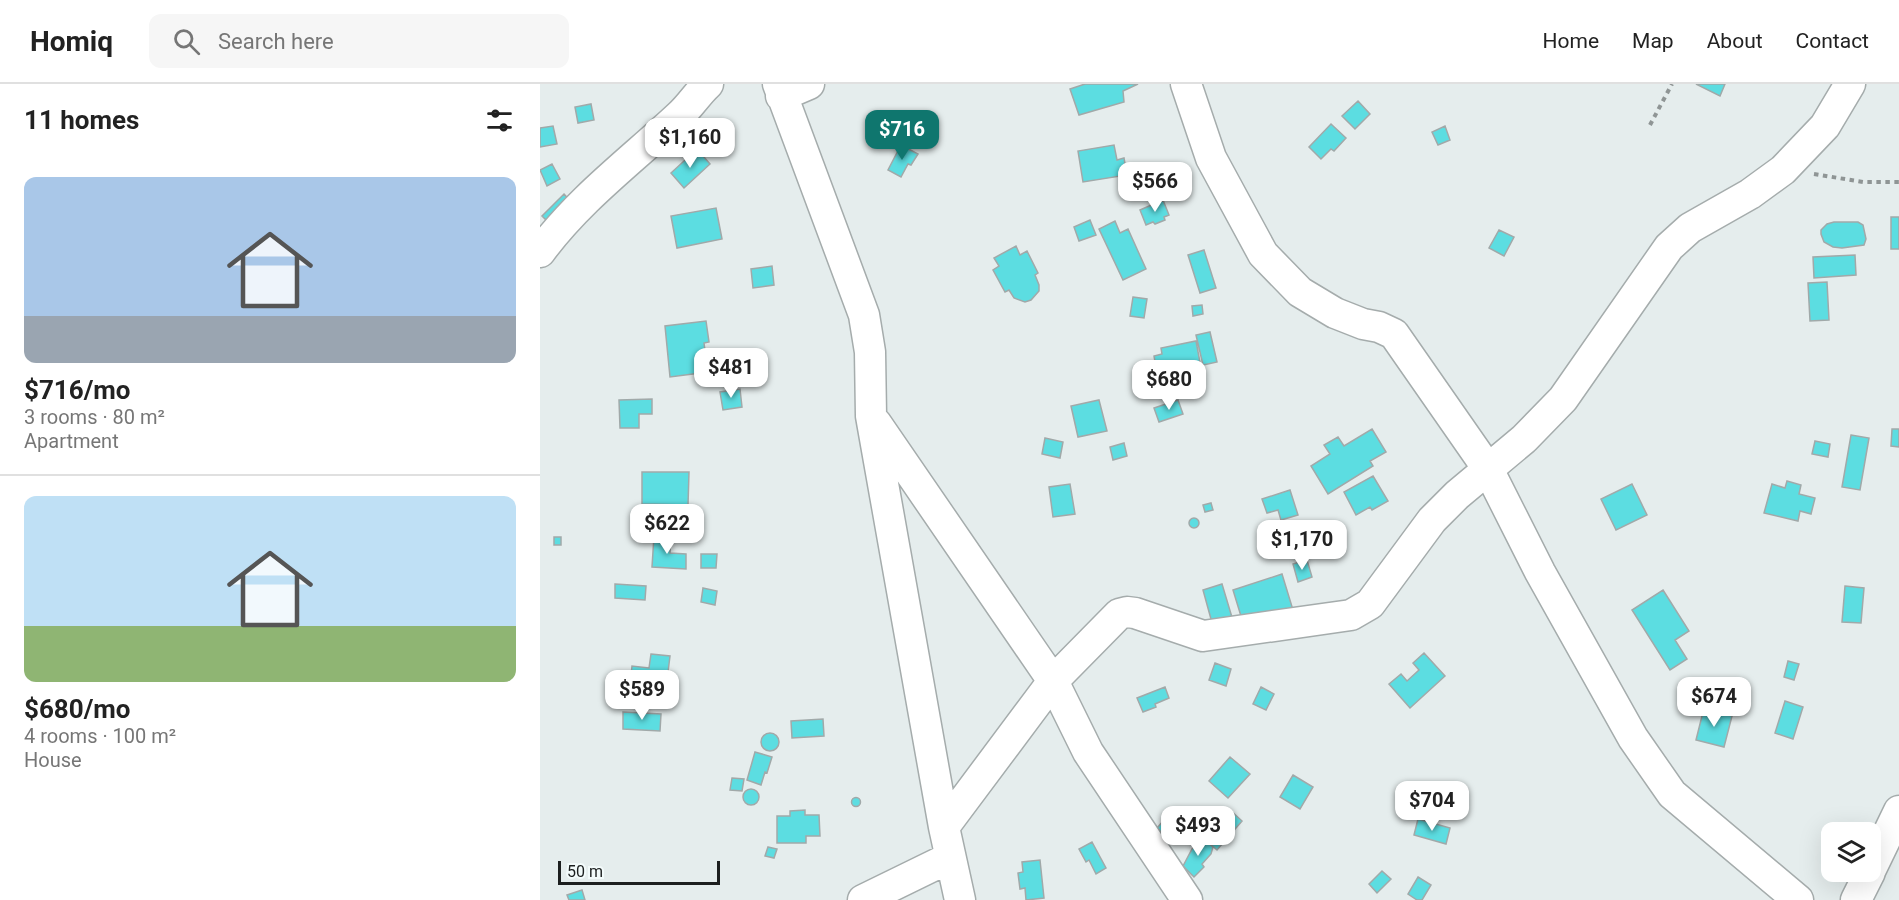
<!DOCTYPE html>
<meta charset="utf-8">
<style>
body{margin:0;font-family:Roboto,sans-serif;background:#f6f6f6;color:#222;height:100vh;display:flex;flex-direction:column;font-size:22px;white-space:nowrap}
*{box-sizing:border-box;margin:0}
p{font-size:20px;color:#767676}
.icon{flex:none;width:33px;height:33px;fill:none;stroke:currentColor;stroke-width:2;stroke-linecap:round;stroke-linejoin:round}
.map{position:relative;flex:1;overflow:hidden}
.side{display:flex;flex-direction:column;background:#fff;width:540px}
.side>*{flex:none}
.tools{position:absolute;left:1281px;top:738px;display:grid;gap:12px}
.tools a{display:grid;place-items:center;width:60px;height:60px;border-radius:12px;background:#fff;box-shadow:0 6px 24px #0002;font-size:30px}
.scale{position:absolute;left:18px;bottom:15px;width:162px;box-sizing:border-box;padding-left:6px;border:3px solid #1c1f1f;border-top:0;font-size:16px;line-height:21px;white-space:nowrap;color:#1c1f1f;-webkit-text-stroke:4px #f3fbfb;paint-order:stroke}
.price{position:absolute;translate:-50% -51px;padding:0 14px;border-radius:12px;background:#fff;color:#222;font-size:20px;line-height:39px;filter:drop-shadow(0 2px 3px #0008)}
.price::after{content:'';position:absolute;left:50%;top:36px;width:18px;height:14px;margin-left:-9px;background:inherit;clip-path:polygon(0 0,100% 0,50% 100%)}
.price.on{background:#0f766e;color:#fff}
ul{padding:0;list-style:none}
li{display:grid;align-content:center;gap:12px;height:318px;padding:0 24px}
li+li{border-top:2px solid #e0e0e0}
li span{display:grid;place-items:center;height:186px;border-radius:12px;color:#555}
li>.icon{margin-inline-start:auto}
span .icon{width:108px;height:108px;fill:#fffc;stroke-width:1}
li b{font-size:26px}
h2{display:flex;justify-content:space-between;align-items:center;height:72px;padding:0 24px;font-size:26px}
header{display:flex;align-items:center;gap:36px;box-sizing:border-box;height:84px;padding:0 30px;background:#fff;border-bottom:2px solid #e0e0e0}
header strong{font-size:28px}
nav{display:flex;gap:33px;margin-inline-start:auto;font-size:21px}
.search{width:420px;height:54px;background:#f6f6f6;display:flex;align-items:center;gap:15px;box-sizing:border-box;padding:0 21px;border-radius:12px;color:#767676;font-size:22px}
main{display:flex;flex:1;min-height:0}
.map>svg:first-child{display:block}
.building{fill:#5cdde1;stroke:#a1a9a9;stroke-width:1.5}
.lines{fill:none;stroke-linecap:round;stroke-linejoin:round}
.minor-casing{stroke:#a5acac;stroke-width:33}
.path{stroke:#8f9595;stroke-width:4;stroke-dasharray:4.5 4.5;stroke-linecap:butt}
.minor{stroke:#fff;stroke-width:30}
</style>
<header>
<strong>Homiq</strong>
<div class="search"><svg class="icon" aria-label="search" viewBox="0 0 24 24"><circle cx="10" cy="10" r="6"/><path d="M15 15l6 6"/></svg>Search here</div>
<nav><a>Home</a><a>Map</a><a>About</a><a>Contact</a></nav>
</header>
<main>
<section class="side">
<h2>11 homes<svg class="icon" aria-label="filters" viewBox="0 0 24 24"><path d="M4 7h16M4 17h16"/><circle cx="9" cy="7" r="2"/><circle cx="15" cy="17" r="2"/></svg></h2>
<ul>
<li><span style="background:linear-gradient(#a9c7e8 75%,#9aa5b1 0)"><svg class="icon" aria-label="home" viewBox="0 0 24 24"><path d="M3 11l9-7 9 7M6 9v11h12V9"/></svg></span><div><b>$716/mo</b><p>3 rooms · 80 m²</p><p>Apartment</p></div></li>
<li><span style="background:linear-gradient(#bfe0f5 70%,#8fb573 0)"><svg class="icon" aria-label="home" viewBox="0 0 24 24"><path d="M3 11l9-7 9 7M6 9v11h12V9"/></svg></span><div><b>$680/mo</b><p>4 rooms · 100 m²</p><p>House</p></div></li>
</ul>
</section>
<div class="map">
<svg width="1359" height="816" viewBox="0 0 1359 816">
<rect width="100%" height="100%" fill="#e5eded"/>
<path class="building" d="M 545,0 L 598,0 L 583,7 L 584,18 L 539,31 L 530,5 Z
M 1156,0 L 1185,0 L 1180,12 Z
M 818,17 L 830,30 L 815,45 L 802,32 Z
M 51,20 L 54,36 L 38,39 L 35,23 Z
M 791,40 L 806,54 L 794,67 L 791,65 L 781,75 L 769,63 Z
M 13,42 L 17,60 L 0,63 L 0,44 Z
M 905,42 L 910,56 L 898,61 L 892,48 Z
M 361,61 L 378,70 L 371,81 L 368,80 L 361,93 L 348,86 Z
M 574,61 L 577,76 L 584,74 L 587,91 L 543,98 L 538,67 Z
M 157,65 L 170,80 L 144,104 L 131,89 Z
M 12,80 L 20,95 L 7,102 L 0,86 Z
M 24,110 L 34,121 L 13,143 L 2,132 Z
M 623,116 L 629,131 L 624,133 L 625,136 L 615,140 L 613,138 L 606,141 L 600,126 Z
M 176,124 L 182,155 L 137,164 L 131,132 Z
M 1351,133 L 1359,133 L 1359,165 L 1351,165 Z
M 550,136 L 556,151 L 539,157 L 534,143 Z
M 575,137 L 580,149 L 588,145 L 606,185 L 583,196 L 559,145 Z
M 1294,138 L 1318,138 L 1323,141 L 1326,155 L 1324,161 L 1302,164 L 1293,163 L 1284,158 L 1281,150 L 1281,146 L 1287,140 Z
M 959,146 L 974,153 L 964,172 L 949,164 Z
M 476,162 L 480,171 L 487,167 L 498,189 L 495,191 L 499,201 L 499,207 L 491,216 L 485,218 L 474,214 L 469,206 L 465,208 L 453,186 L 459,182 L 454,174 Z
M 664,166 L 676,204 L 660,209 L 648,171 Z
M 1315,171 L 1316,191 L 1274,194 L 1273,173 Z
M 232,182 L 234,201 L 213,204 L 211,185 Z
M 1287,198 L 1289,236 L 1270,237 L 1268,199 Z
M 593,213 L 607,215 L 604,234 L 590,232 Z
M 662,221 L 663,230 L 653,232 L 652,222 Z
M 166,237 L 169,258 L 164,259 L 168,288 L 130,293 L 125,242 Z
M 670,248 L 677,278 L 663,281 L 656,251 Z
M 656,257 L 662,289 L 627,295 L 626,293 L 618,295 L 614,272 L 622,270 L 621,264 Z
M 200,305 L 202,323 L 183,326 L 180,308 Z
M 112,315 L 112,330 L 99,330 L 99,344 L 80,344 L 79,316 Z
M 559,316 L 567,347 L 538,353 L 531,322 Z
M 638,316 L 643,330 L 619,338 L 614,324 Z
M 832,345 L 846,368 L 830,377 L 833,382 L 788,410 L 771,382 L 790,370 L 784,361 L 798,353 L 804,362 Z
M 1352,345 L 1359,345 L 1359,363 L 1351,362 Z
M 1311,351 L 1329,354 L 1320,406 L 1302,403 Z
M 505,354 L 523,358 L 520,374 L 502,370 Z
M 1275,357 L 1290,360 L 1288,373 L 1272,370 Z
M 584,359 L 587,372 L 573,376 L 570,363 Z
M 102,388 L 149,388 L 148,421 L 102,420 Z
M 833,392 L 848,417 L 832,426 L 830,423 L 816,431 L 804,408 Z
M 1247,397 L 1261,401 L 1259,410 L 1275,414 L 1271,430 L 1260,427 L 1258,437 L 1224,429 L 1232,400 L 1245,404 Z
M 530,400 L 535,430 L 513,433 L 509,403 Z
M 1092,400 L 1107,431 L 1076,446 L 1061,415 Z
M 750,406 L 758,431 L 741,436 L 738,426 L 727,429 L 722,415 Z
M 671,419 L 673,426 L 665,428 L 663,421 Z
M649 439a5 5 0 1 1 10 0a5 5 0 1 1-10 0Z
M 758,450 L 763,463 L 752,467 L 747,455 Z
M 114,452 L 131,453 L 130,469 L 146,470 L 146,485 L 112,483 Z
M 14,453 L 21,453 L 21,461 L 14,461 Z
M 161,470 L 177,470 L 176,484 L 161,484 Z
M 767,476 L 772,493 L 758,498 L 753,480 Z
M 742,490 L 753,526 L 704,542 L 693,506 Z
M 75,500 L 106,502 L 105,516 L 75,514 Z
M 682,500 L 694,540 L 674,546 L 663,506 Z
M 1305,502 L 1324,504 L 1321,539 L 1302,538 Z
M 163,504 L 177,507 L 175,521 L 161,518 Z
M 1123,506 L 1149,547 L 1135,556 L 1147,575 L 1130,586 L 1092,526 Z
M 884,569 L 905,592 L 870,624 L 849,600 L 861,590 L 867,597 L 879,586 L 873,579 Z
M 111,570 L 130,572 L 126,604 L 90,600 L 92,582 L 109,584 Z
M 1248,577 L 1259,580 L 1254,596 L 1244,593 Z
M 675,579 L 691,585 L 686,602 L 669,596 Z
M 625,603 L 629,614 L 615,620 L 616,623 L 603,628 L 597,614 Z
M 721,603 L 734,610 L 726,626 L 713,620 Z
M 1245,617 L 1263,623 L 1253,655 L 1235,649 Z
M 1164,624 L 1192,632 L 1184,663 L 1156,656 Z
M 83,628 L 121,630 L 120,647 L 83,645 Z
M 283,635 L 284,652 L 252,654 L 251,637 Z
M221 658a9 9 0 1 1 18 0a9 9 0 1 1-18 0Z
M 215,668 L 232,673 L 227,689 L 225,688 L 221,701 L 207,696 Z
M 690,673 L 710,690 L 688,714 L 669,697 Z
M 753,691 L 773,703 L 760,725 L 740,713 Z
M 192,694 L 204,695 L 202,707 L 190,706 Z
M203 713a8 8 0 1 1 16 0a8 8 0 1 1-16 0Z
M311.5 718a4.5 4.5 0 1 1 9 0a4.5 4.5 0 1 1-9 0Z
M 689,725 L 702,737 L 677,766 L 663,754 Z
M 265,726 L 265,731 L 279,731 L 280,752 L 266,752 L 266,759 L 237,759 L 237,732 L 250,732 L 250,727 Z
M 878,735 L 910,744 L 906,760 L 874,751 Z
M 624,736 L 630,741 L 622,749 L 617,744 Z
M 663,754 L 673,763 L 671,770 L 662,780 L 664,783 L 654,793 L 643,782 L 652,765 Z
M 552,758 L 566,784 L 556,790 L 549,776 L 546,778 L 539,765 Z
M 228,763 L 237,765 L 234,774 L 225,772 Z
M 500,776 L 504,814 L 486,816 L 485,804 L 480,805 L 478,789 L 483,788 L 482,778 Z
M 842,787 L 851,795 L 837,809 L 829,800 Z
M 878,793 L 891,801 L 882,816 L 877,816 L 868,810 Z
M 42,806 L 45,816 L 29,816 L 27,811 Z"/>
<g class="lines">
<defs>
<path id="minor" d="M 238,0 L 324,231 L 330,268 L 331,332 L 404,743 L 420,816
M 646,0 L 671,74 L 723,170 L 760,208 L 795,229 L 823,240 L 839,243 L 854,250 L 948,385 L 1000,488 L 1093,654 L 1132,710 L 1258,816
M 241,12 L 269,0
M 0,168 C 39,115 92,76 140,31 C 150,22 158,9 168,0
M 336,339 L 513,597 L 548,668 L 647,816
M 404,743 L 513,597 L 579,530 L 587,528 L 595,529 L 663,552 L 811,531 L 830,520 L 892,436 L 917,411 L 984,355 L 1023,315 L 1129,163 L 1150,144 L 1210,110 L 1243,86 L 1285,42 L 1310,0
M 1330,787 L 1359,727
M 323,816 L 409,774
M 1316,816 L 1330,788"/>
</defs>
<use href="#minor" class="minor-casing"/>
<path class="path" d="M 1110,41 L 1132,0
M 1274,90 L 1323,98 L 1359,98"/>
<use href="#minor" class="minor"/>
</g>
</svg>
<div class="tools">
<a><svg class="icon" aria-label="layers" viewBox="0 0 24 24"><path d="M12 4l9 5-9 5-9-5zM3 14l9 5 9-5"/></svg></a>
</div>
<div class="scale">50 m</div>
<b class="price on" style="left:362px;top:77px">$716</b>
<b class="price" style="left:150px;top:85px">$1,160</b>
<b class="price" style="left:615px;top:129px">$566</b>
<b class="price" style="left:191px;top:315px">$481</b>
<b class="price" style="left:629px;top:327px">$680</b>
<b class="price" style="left:127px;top:471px">$622</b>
<b class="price" style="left:762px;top:487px">$1,170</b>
<b class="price" style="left:102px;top:637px">$589</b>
<b class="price" style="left:1174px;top:644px">$674</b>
<b class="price" style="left:892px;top:748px">$704</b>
<b class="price" style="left:658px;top:773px">$493</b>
</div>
</main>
